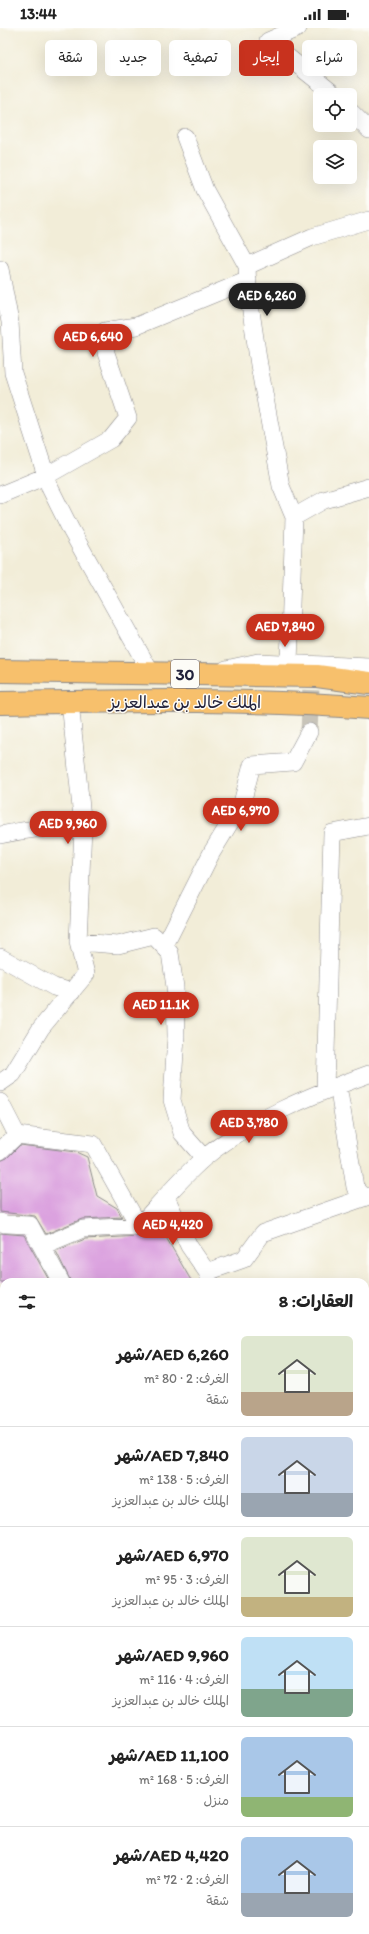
<!DOCTYPE html>
<html lang="ar">
<meta charset="utf-8">
<style>
body{margin:0;font-family:Itim,"Playpen Sans Arabic",sans-serif;background:#f6f6f6;color:#222;direction:rtl;height:100vh;display:flex;flex-direction:column;font-size:15px;white-space:nowrap}
*{box-sizing:border-box;margin:0}
p{font-size:13px;color:#767676}
.icon{flex:none;width:22px;height:22px;fill:none;stroke:currentColor;stroke-width:2;stroke-linecap:round;stroke-linejoin:round}
.map{position:relative;flex:1;overflow:hidden;direction:ltr}
.panel{position:absolute;left:0px;top:1250px;width:369px;height:656px;display:flex;flex-direction:column;background:#fff;border-radius:12px 12px 0 0;box-shadow:0 4px 16px #0002;direction:rtl}
.panel>*{flex:none}
.banner{position:absolute;left:12px;top:12px;width:345px;height:36px;direction:rtl;display:flex;gap:8px}
.fabs{position:absolute;left:313px;top:60px;display:grid;gap:8px}
.fabs a{display:grid;place-items:center;width:44px;height:44px;border-radius:6px;background:#fff;box-shadow:0 4px 16px #0002;font-size:20px}
.price{position:absolute;translate:-50% -34px;padding:0 9px;border-radius:14px;background:#c8321e;color:#fff;font-size:13px;line-height:26px;filter:drop-shadow(0 1px 2px #0008)}
.price::after{content:'';position:absolute;left:50%;top:24px;width:12px;height:9px;margin-left:-6px;background:inherit;clip-path:polygon(0 0,100% 0,50% 100%)}
.price.current{background:#222;color:#fff}
ul{padding:0;list-style:none}
li{display:flex;align-items:center;gap:12px;height:100px;padding:0 16px}
li+li{border-top:1px solid #e0e0e0}
li span{display:grid;place-items:center;flex:none;width:112px;height:80px;border-radius:6px;color:#555}
li>.icon{margin-inline-start:auto}
span .icon{width:48px;height:48px;fill:#fffc;stroke-width:1}
li b{font-size:17px}
h2{display:flex;justify-content:space-between;align-items:center;height:48px;padding:0 16px;font-size:17px}
.pill{padding:0 14px;border-radius:6px;background:#fff;box-shadow:0 4px 16px #0002;font-size:14px;line-height:36px}
.pill.current{background:#c8321e;color:#fff}
.status{display:flex;justify-content:space-between;align-items:center;height:28px;padding:0 20px;background:#fff;direction:ltr}
.status svg{height:11px;fill:currentColor}
.map>svg:first-child{display:block}
.building{fill:#dba2df}
.lines{fill:none;stroke-linecap:round;stroke-linejoin:round}
.minor-tunnel{stroke:#c8c4b9;stroke-width:17;stroke-dasharray:17 8;stroke-linecap:butt}
.minor-casing{stroke:#8a888a;stroke-width:18}
.highway-casing{stroke:#8a888a;stroke-width:24}
.minor{stroke:#fff;stroke-width:17}
.highway{stroke:#f7c06c;stroke-width:22}
.labels{text-anchor:middle;stroke-width:3;stroke-linejoin:round;paint-order:stroke}
.shield{fill:#fdfcf7;stroke:#646373;stroke-width:1}
.shield-label{font-size:16px;font-weight:bold;fill:#22223b}
.street-label{font-size:17px;fill:#22223b;stroke:#fdfcf7}
</style>
<div class="status"><b>13:44</b><svg viewBox="0 0 49 12"><path d="M0 12V9h3v3zM5 12V6h3v6zM10 12V3h3v9zM15 12V0h3v12zM26 1h20v11H26zM47 4h2v5h-2z"/></svg></div>
<div class="map">
<svg width="369" height="1906" viewBox="0 0 369 1906">
<rect width="100%" height="100%" fill="#fdfcf7"/>
<filter id="ink" filterUnits="userSpaceOnUse"><feTurbulence type="fractalNoise" baseFrequency=".025" numOctaves="2"/><feDisplacementMap in="SourceGraphic" scale="8" xChannelSelector="R" yChannelSelector="G"/><feConvolveMatrix kernelMatrix="1 2 1 2 8 2 1 2 1" color-interpolation-filters="sRGB"/></filter>
<filter id="wash" filterUnits="userSpaceOnUse"><feTurbulence type="fractalNoise" baseFrequency=".012" numOctaves="4" result="noise"/><feDisplacementMap in="SourceGraphic" scale="16" xChannelSelector="R" yChannelSelector="G"/><feGaussianBlur stdDeviation="0.9" result="paint"/><feColorMatrix in="noise" values="0 0 0 0 0 0 0 0 0 0 0 0 0 0 0 0 0 1.4 0 .05"/><feComposite in="paint" operator="in"/></filter>
<g filter="url(#wash)">
<rect width="100%" height="100%" fill="#f2edd8"/>
<g id="blocks">
<path class="building" d="M 20,1117 L 76,1124 L 87,1129 L 97,1168 L 117,1180 L 122,1189 L 82,1191 L 46,1206 L 35,1188 L 0,1184 L 0,1133 L 7,1130 Z
M 152,1199 L 164,1206 L 192,1254 L 71,1254 L 56,1223 L 85,1211 L 140,1208 L 144,1206 Z
M 0,1205 L 24,1207 L 50,1254 L 0,1254 Z"/>
</g>
</g>
<g filter="url(#ink)">
<use href="#blocks" fill-opacity="0" stroke="#8a888a" stroke-width="1"/>
<g class="lines">
<path class="minor-tunnel" d="M 309,704 L 312,637"/>
<defs>
<path id="minor" d="M 298,0 L 268,13 L 335,67
M 350,83 L 369,102
M 185,109 L 205,162 L 247,238 L 248,263 L 259,337 L 281,458 L 294,489
M 247,238 L 312,209 L 369,192
M 0,241 L 10,294 L 13,345 L 50,460 L 71,502 L 151,645
M 0,467 L 46,448 L 111,411 L 128,390 L 106,325 L 105,303 L 136,298 L 248,252
M 289,635 L 294,489 L 324,472 L 369,459
M 226,641 L 258,634 L 369,639
M 0,807 C 28,801 55,798 83,799
M 78,914 L 118,917 L 154,908 L 170,925 L 175,959 L 176,1008 L 172,1072 L 182,1105 L 204,1130
M 164,919 L 212,824 L 242,775 L 252,737 L 293,734 L 309,704
M 0,929 L 54,959 L 72,964
M 0,1055 L 13,1046 L 41,1000 L 86,946 L 78,914 L 83,799 L 70,674
M 338,1058 L 355,1159 L 364,1169
M 325,1062 L 332,805 L 369,798
M 0,1074 L 17,1107
M 17,1107 L 93,1116 L 139,1198
M 0,1123 L 17,1107
M 166,1169 L 189,1218 L 207,1244 L 211,1254
M 0,1194 L 5,1196 L 30,1197 L 61,1254
M 42,1218 L 83,1201 L 139,1198 C 160,1175 181,1150 204,1130 C 249,1092 314,1066 369,1046
M 207,1244 L 244,1231 L 263,1205 L 369,1168
M 365,1279 L 369,1278
M 0,1376 L 4,1375"/>
<path id="highway" d="M 0,643 L 317,648 L 369,655
M 0,675 C 123,673 246,670 369,680"/>
</defs>
<use href="#minor" class="minor-casing"/>
<use href="#highway" class="highway-casing"/>
<use href="#minor" class="minor"/>
<use href="#highway" class="highway"/>
</g>
</g>
<g class="labels">
<rect class="shield" x="171" y="632" width="28" height="28" rx="3"/>
<g class="shield-label">
<text x="185" y="652">30</text>
</g>
<g class="street-label">
<text x="185" y="680">الملك خالد بن عبدالعزيز</text>
</g>
</g>
</svg>
<div class="fabs">
<a><svg class="icon" aria-label="locate" viewBox="0 0 24 24"><circle cx="12" cy="12" r="6"/><path d="M12 2v4M12 18v4M2 12h4M18 12h4"/></svg></a>
<a><svg class="icon" aria-label="layers" viewBox="0 0 24 24"><path d="M12 4l9 5-9 5-9-5zM3 14l9 5 9-5"/></svg></a>
</div>
<b class="price current" style="left:267px;top:289px">AED 6,260</b>
<b class="price" style="left:93px;top:330px">AED 6,640</b>
<b class="price" style="left:285px;top:620px">AED 7,840</b>
<b class="price" style="left:241px;top:804px">AED 6,970</b>
<b class="price" style="left:68px;top:817px">AED 9,960</b>
<b class="price" style="left:161px;top:998px">AED 11.1K</b>
<b class="price" style="left:249px;top:1116px">AED 3,780</b>
<b class="price" style="left:173px;top:1218px">AED 4,420</b>
<div class="banner">
<a class="pill">شراء</a>
<a class="pill current">إيجار</a>
<a class="pill">تصفية</a>
<a class="pill">جديد</a>
<a class="pill">شقة</a>
</div>
<section class="panel">
<h2>العقارات: 8<svg class="icon" aria-label="filters" viewBox="0 0 24 24"><path d="M4 7h16M4 17h16"/><circle cx="9" cy="7" r="2"/><circle cx="15" cy="17" r="2"/></svg></h2>
<ul>
<li><span style="background:linear-gradient(#dfe7d0 70%,#b9a48a 0)"><svg class="icon" aria-label="home" viewBox="0 0 24 24"><path d="M3 11l9-7 9 7M6 9v11h12V9"/></svg></span><div><b>AED 6,260/شهر</b><p>الغرف: 2 · 80 m²</p><p>شقة</p></div></li>
<li><span style="background:linear-gradient(#c9d6e8 70%,#9aa5b1 0)"><svg class="icon" aria-label="home" viewBox="0 0 24 24"><path d="M3 11l9-7 9 7M6 9v11h12V9"/></svg></span><div><b>AED 7,840/شهر</b><p>الغرف: 5 · 138 m²</p><p>الملك خالد بن عبدالعزيز</p></div></li>
<li><span style="background:linear-gradient(#dfe7d0 75%,#c2b280 0)"><svg class="icon" aria-label="home" viewBox="0 0 24 24"><path d="M3 11l9-7 9 7M6 9v11h12V9"/></svg></span><div><b>AED 6,970/شهر</b><p>الغرف: 3 · 95 m²</p><p>الملك خالد بن عبدالعزيز</p></div></li>
<li><span style="background:linear-gradient(#bfe0f5 65%,#7fa58c 0)"><svg class="icon" aria-label="home" viewBox="0 0 24 24"><path d="M3 11l9-7 9 7M6 9v11h12V9"/></svg></span><div><b>AED 9,960/شهر</b><p>الغرف: 4 · 116 m²</p><p>الملك خالد بن عبدالعزيز</p></div></li>
<li><span style="background:linear-gradient(#a9c7e8 75%,#8fb573 0)"><svg class="icon" aria-label="home" viewBox="0 0 24 24"><path d="M3 11l9-7 9 7M6 9v11h12V9"/></svg></span><div><b>AED 11,100/شهر</b><p>الغرف: 5 · 168 m²</p><p>منزل</p></div></li>
<li><span style="background:linear-gradient(#a9c7e8 70%,#9aa5b1 0)"><svg class="icon" aria-label="home" viewBox="0 0 24 24"><path d="M3 11l9-7 9 7M6 9v11h12V9"/></svg></span><div><b>AED 4,420/شهر</b><p>الغرف: 2 · 72 m²</p><p>شقة</p></div></li>
</ul>
</section>
</div>
